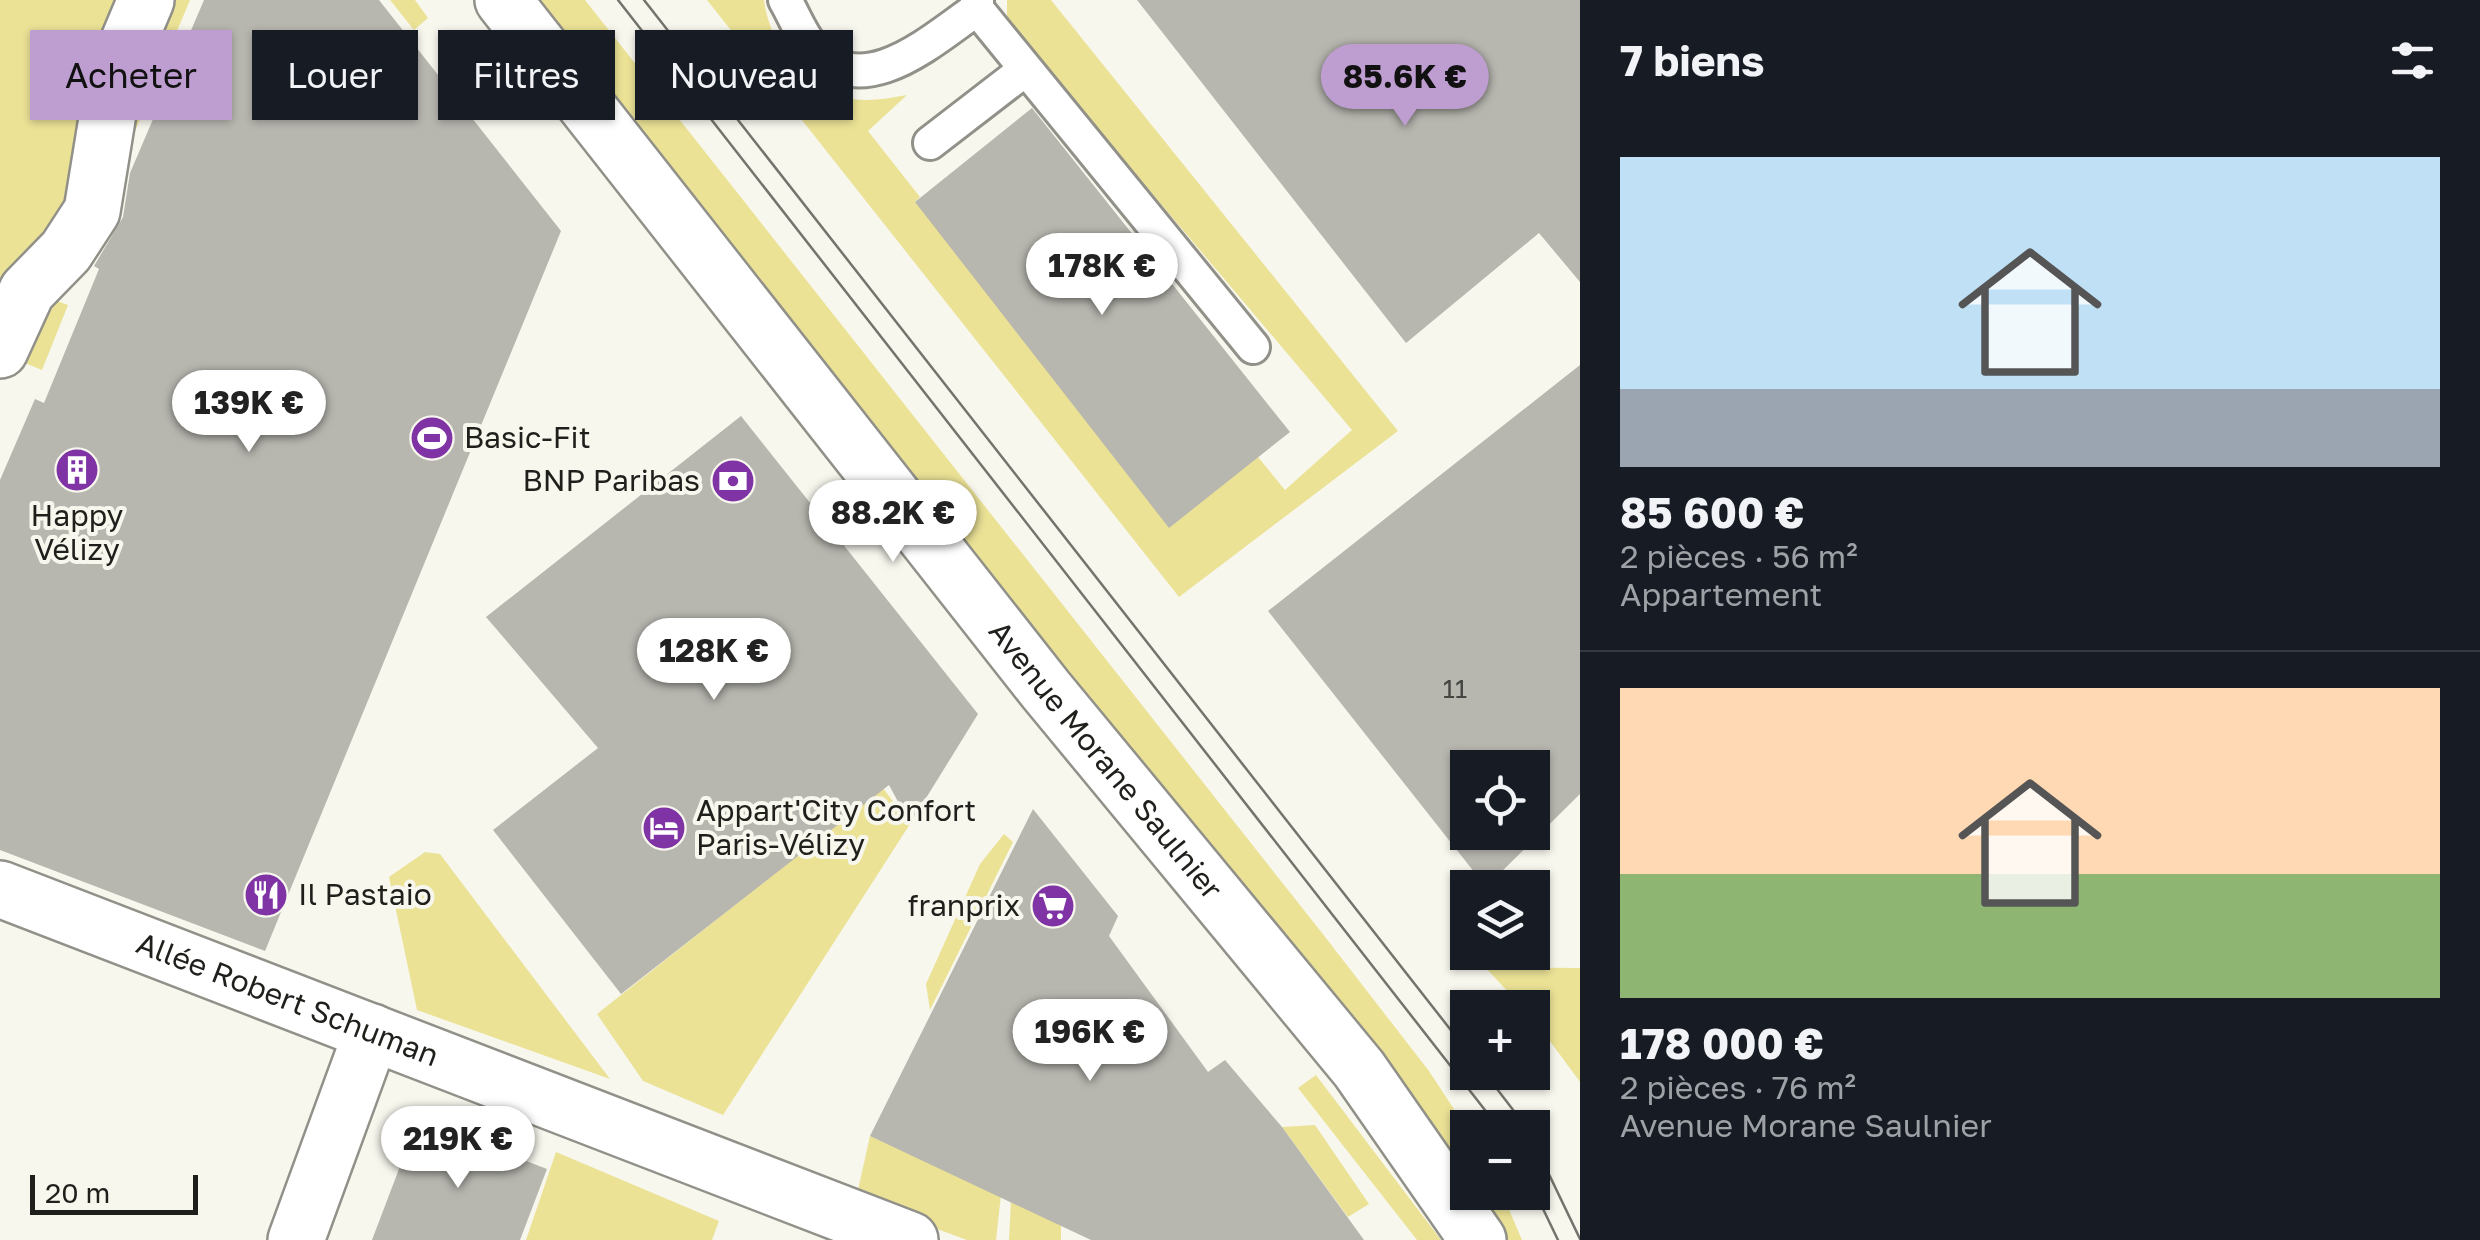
<!DOCTYPE html>
<html lang="fr">
<meta charset="utf-8">
<style>
body{margin:0;font-family:"Golos Text",sans-serif;background:#20242c;color:#f1f3f6;height:100vh;display:flex;flex-direction:column;font-size:38px;white-space:nowrap}
*{box-sizing:border-box;margin:0}
p{font-size:32px;color:#9ea1a6}
.icon{flex:none;width:55px;height:55px;fill:none;stroke:currentColor;stroke-width:2;stroke-linecap:round;stroke-linejoin:round}
.map{position:relative;flex:1;overflow:hidden}
.details{display:flex;flex-direction:column;background:#171b24;width:900px}
.details>*{flex:none}
.banner{position:absolute;left:30px;top:30px;width:950px;height:90px;display:flex;gap:20px}
.controls{position:absolute;left:1450px;top:750px;display:grid;gap:20px}
.controls a{display:grid;place-items:center;width:100px;height:100px;border-radius:0px;background:#171b24;box-shadow:0 2px 8px #0004;font-size:50px}
.scale{position:absolute;left:30px;bottom:25px;width:168px;box-sizing:border-box;padding-left:10px;border:5px solid #1f1f1c;border-top:0;font-size:28px;line-height:35px;white-space:nowrap;color:#1f1f1c;-webkit-text-stroke:8px #f7f7ee;paint-order:stroke}
.price{position:absolute;translate:-50% -85px;padding:0 22px;border-radius:35px;background:#fff;color:#222;font-size:32px;line-height:65px;filter:drop-shadow(0 2px 5px #0008)}
.price::after{content:'';position:absolute;left:50%;top:60px;width:30px;height:22px;margin-left:-15px;background:inherit;clip-path:polygon(0 0,100% 0,50% 100%)}
.price.active{background:#be9dd1;color:#111}
ul{padding:0;list-style:none}
li{display:grid;align-content:center;gap:20px;height:530px;padding:0 40px}
li+li{border-top:2px solid #363941}
li span{display:grid;place-items:center;height:310px;border-radius:0px;color:#555}
li>.icon{margin-inline-start:auto}
span .icon{width:180px;height:180px;fill:#fffc;stroke-width:1}
li b{font-size:42px}
h2{display:flex;justify-content:space-between;align-items:center;height:120px;padding:0 40px;font-size:42px}
.chip{padding:0 35px;border-radius:0px;background:#171b24;box-shadow:0 2px 8px #0004;font-size:35px;line-height:90px}
.chip.active{background:#be9dd1;color:#111}
main{display:flex;flex:1;min-height:0}
.map>svg:first-child{display:block}
.green{fill:#ebe296}
.building{fill:#b7b6af;fill-rule:evenodd}
.lines{fill:none;stroke-linecap:round;stroke-linejoin:round}
.lane-casing{stroke:#919189;stroke-width:38}
.street-casing{stroke:#919189;stroke-width:60}
.secondary-casing{stroke:#919189;stroke-width:60}
.lane{stroke:#fff;stroke-width:32}
.street{stroke:#fff;stroke-width:55}
.secondary{stroke:#fff;stroke-width:55}
.tram{stroke:#74746e;stroke-width:2.5}
.labels{text-anchor:middle;stroke-width:8;stroke-linejoin:round;paint-order:stroke}
.number-label{font-size:25px;fill:#454541}
.poi-label{font-size:30px;fill:#1f1f1c;stroke:#f7f7ee;text-anchor:start}
.street-label{font-size:30px;fill:#1f1f1c;stroke:#f7f7ee}
</style>
<main>
<div class="map">
<svg width="1580" height="1240" viewBox="0 0 1580 1240">
<rect width="100%" height="100%" fill="#f7f7ee"/>
<path class="green" d="M 0,0 L 136,0 L 90,171 L 0,326 Z
M 162,0 L 190,0 L 123,160 L 114,115 Z
M 390,0 L 415,0 L 428,18 L 414,30 Z
M 531,0 L 585,0 L 1322,933 L 1429,1071 L 1467,1129 L 1467,1192 Z
M 707,0 L 764,0 C 769,43 805,93 852,99 C 871,102 889,98 907,95 L 868,131 L 920,197 L 915,202 L 1258,457 L 1285,490 L 1352,430 L 1007,22 L 1007,0 L 1051,0 L 1398,431 L 1179,597 Z
M 39,294 L 68,305 L 42,370 L 10,357 Z
M 711,559 L 910,824 L 723,1115 L 643,1081 L 597,1014 L 835,826 Z
M 1004,834 L 1013,842 L 930,1010 L 926,984 L 980,864 Z
M 425,852 L 440,854 L 610,1079 L 417,1010 L 389,877 Z
M 1485,967 L 1580,968 L 1580,1082 L 1533,1018 L 1532,1008 L 1522,1007 Z
M 1316,1075 L 1441,1240 L 1417,1240 L 1298,1088 Z
M 1315,1125 L 1369,1204 L 1348,1217 L 1282,1127 Z
M 870,1136 L 1001,1195 L 996,1240 L 967,1240 L 856,1199 Z
M 556,1152 L 719,1221 L 712,1240 L 526,1240 Z
M 1468,1193 L 1502,1193 L 1522,1240 L 1492,1240 Z
M 1011,1200 L 1061,1224 L 1061,1240 L 1009,1240 Z"/>
<path class="building" d="M 204,0 L 379,0 L 561,231 L 265,951 L 0,850 L 0,480 L 35,399 L 44,403 L 99,269 L 94,266 L 123,217 L 130,173 Z
M 1137,0 L 1580,0 L 1580,282 L 1539,233 L 1406,343 Z
M 1032,108 L 1290,432 L 1169,528 L 915,202 Z
M 1580,365 L 1580,794 L 1486,887 L 1268,611 ZM 1468,768 L 1532,768 L 1532,832 L 1468,832 Z
M 741,416 L 978,714 L 910,824 L 889,785 L 621,994 L 493,830 L 598,748 L 486,617 Z
M 1033,809 L 1118,916 L 1109,936 L 1208,1072 L 1225,1060 L 1282,1127 L 1364,1240 L 1091,1240 L 870,1136 Z
M 418,1119 L 547,1169 L 520,1240 L 372,1240 Z"/>
<g class="lines">
<defs>
<path id="lane" d="M 785,0 C 794,15 801,35 813,48 C 863,105 933,39 977,9
M 977,0 L 977,9 L 1253,347
M 930,143 L 1026,69"/>
<g id="street">
<path d="M 0,350 L 27,291 L 66,251 L 92,211 L 114,76 L 146,0"/>
<path id="s1" d="M 0,889 L 910,1240"/>
<path d="M 296,1240 L 372,1032"/>
</g>
<g id="secondary">
<path id="s2" d="M 503,0 L 1046,690 L 1359,1069 L 1478,1240"/>
</g>
</defs>
<use href="#lane" class="lane-casing"/>
<use href="#street" class="street-casing"/>
<use href="#secondary" class="secondary-casing"/>
<use href="#lane" class="lane"/>
<use href="#street" class="street"/>
<use href="#secondary" class="secondary"/>
<path class="tram" d="M 618,0 L 1499,1128
M 644,0 L 1468,1052
M 1484,1072 L 1527,1128
M 1532,1139 L 1580,1239
M 1532,1186 L 1558,1240"/>
</g>
<defs>
<symbol id="stadium-disc" viewBox="-11 -11 22 22"><circle r="9.5" fill="#7f33a4" stroke="#f7f7ee"/><path d="M0-5a6.5 5 0 1 0 0 10a6.5 5 0 1 0 0-10ZM-3.5-1.8h7v3.6h-7Z" fill="#fff"/></symbol>
<symbol id="building-disc" viewBox="-11 -11 22 22"><circle r="9.5" fill="#7f33a4" stroke="#f7f7ee"/><path d="M-4-6H4V6H1V3H-1V6H-4ZM-2.5-4.3h1.7v1.8h-1.7ZM.8-4.3h1.7v1.8H.8ZM-2.5-1h1.7V.8h-1.7ZM.8-1h1.7V.8H.8Z" fill="#fff"/></symbol>
<symbol id="bank-disc" viewBox="-11 -11 22 22"><circle r="9.5" fill="#7f33a4" stroke="#f7f7ee"/><path d="M-6-4H6V4H-6ZM0-2.3a2.3 2.3 0 1 0 0 4.6a2.3 2.3 0 1 0 0-4.6Z" fill="#fff"/></symbol>
<symbol id="hotel-disc" viewBox="-11 -11 22 22"><circle r="9.5" fill="#7f33a4" stroke="#f7f7ee"/><path d="M-6-4.5h1.5V1H6V5H4.5V3h-9V5H-6ZM-4 0a1.8 1.8 0 1 1 3.6 0ZM.5 0V-2.5h3Q6-2.5 6 0Z" fill="#fff"/></symbol>
<symbol id="restaurant-disc" viewBox="-11 -11 22 22"><circle r="9.5" fill="#7f33a4" stroke="#f7f7ee"/><path d="M-5-6h1v4h1v-4h1v4h1v-4h1v5L-1.5 .5V6h-2V.5L-5-1ZM5-6V6H3V1.5H1.5Q1.5-4 5-6Z" fill="#fff"/></symbol>
<symbol id="supermarket-disc" viewBox="-11 -11 22 22"><circle r="9.5" fill="#7f33a4" stroke="#f7f7ee"/><path d="M-6-5.5h2.5l.6 2H6L4.5 2H-2.5L-4.4-4H-6ZM-1.5 3.2a1.3 1.3 0 1 0 .1 0ZM3 3.2a1.3 1.3 0 1 0 .1 0Z" fill="#fff"/></symbol>
</defs>
<g fill-rule="evenodd">
<use href="#stadium-disc" x="407" y="413" width="50" height="50"/>
<use href="#building-disc" x="52" y="445" width="50" height="50"/>
<use href="#bank-disc" x="708" y="456" width="50" height="50"/>
<use href="#hotel-disc" x="639" y="803" width="50" height="50"/>
<use href="#restaurant-disc" x="241" y="870" width="50" height="50"/>
<use href="#supermarket-disc" x="1028" y="881" width="50" height="50"/>
</g>
<g class="labels">
<g class="number-label">
<text x="1455" y="698">11</text>
</g>
<g class="poi-label">
<text x="464" y="448">Basic-Fit</text>
<text x="700" y="491" text-anchor="end">BNP Paribas</text>
<text x="77" y="526" text-anchor="middle">Happy<tspan x="77" dy="34">Vélizy</tspan></text>
<text x="696" y="821">Appart'City Confort<tspan x="696" dy="34">Paris-Vélizy</tspan></text>
<text x="298" y="905">Il Pastaio</text>
<text x="1020" y="916" text-anchor="end">franprix</text>
</g>
<g class="street-label">
<text dy="10" stroke="none"><textPath href="#s2" startOffset="970">Avenue Morane Saulnier</textPath></text>
<text dy="10" stroke="none"><textPath href="#s1" startOffset="308">Allée Robert Schuman</textPath></text>
</g>
</g>
</svg>
<div class="controls">
<a><svg class="icon" aria-label="locate" viewBox="0 0 24 24"><circle cx="12" cy="12" r="6"/><path d="M12 2v4M12 18v4M2 12h4M18 12h4"/></svg></a>
<a><svg class="icon" aria-label="layers" viewBox="0 0 24 24"><path d="M12 4l9 5-9 5-9-5zM3 14l9 5 9-5"/></svg></a>
<a>+</a>
<a>−</a>
</div>
<div class="scale">20 m</div>
<b class="price active" style="left:1405px;top:129px">85.6K €</b>
<b class="price" style="left:1102px;top:318px">178K €</b>
<b class="price" style="left:249px;top:455px">139K €</b>
<b class="price" style="left:893px;top:565px">88.2K €</b>
<b class="price" style="left:714px;top:703px">128K €</b>
<b class="price" style="left:1090px;top:1084px">196K €</b>
<b class="price" style="left:458px;top:1191px">219K €</b>
<div class="banner">
<a class="chip active">Acheter</a>
<a class="chip">Louer</a>
<a class="chip">Filtres</a>
<a class="chip">Nouveau</a>
</div>
</div>
<section class="details">
<h2>7 biens<svg class="icon" aria-label="filters" viewBox="0 0 24 24"><path d="M4 7h16M4 17h16"/><circle cx="9" cy="7" r="2"/><circle cx="15" cy="17" r="2"/></svg></h2>
<ul>
<li><span style="background:linear-gradient(#bfe0f5 75%,#9aa5b1 0)"><svg class="icon" aria-label="home" viewBox="0 0 24 24"><path d="M3 11l9-7 9 7M6 9v11h12V9"/></svg></span><div><b>85 600 €</b><p>2 pièces · 56 m²</p><p>Appartement</p></div></li>
<li><span style="background:linear-gradient(#ffd9b3 60%,#8fb573 0)"><svg class="icon" aria-label="home" viewBox="0 0 24 24"><path d="M3 11l9-7 9 7M6 9v11h12V9"/></svg></span><div><b>178 000 €</b><p>2 pièces · 76 m²</p><p>Avenue Morane Saulnier</p></div></li>
</ul>
</section>
</main>
